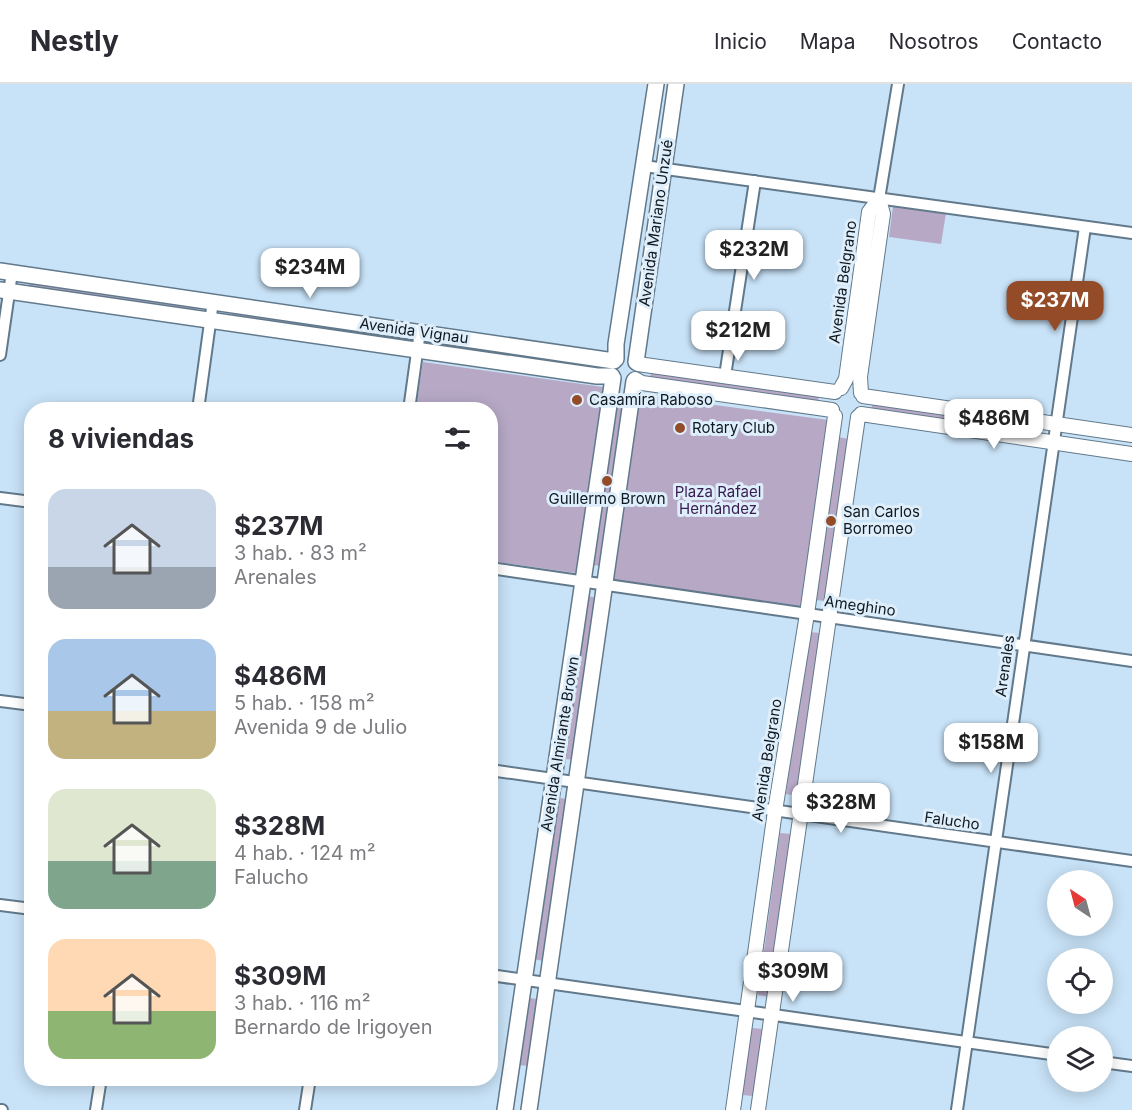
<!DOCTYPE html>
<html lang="es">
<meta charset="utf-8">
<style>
body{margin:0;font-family:Inter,sans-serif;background:#f2f2f3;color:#2b2b33;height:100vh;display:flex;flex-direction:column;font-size:22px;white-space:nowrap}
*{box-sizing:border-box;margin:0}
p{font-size:20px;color:#7c7c81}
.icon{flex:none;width:33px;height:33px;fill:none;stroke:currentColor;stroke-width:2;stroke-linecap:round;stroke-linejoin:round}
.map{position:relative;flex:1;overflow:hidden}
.side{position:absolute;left:24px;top:318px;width:474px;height:684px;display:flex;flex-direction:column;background:#fff;border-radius:24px;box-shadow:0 3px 15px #0003}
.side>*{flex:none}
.needle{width:39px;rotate:324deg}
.tools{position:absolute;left:1047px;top:786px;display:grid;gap:12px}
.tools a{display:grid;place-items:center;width:66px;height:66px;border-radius:50%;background:#fff;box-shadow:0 3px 15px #0003;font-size:30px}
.price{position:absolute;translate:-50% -51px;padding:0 14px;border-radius:12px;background:#fff;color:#222;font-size:20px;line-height:39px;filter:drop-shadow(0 2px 3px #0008)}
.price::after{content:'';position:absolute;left:50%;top:36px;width:18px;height:14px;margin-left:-9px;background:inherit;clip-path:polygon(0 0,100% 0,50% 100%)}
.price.on{background:#934b28;color:#fff}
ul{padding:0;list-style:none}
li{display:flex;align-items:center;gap:18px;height:150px;padding:0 24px}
li span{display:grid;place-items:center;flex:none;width:168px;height:120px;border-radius:18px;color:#555}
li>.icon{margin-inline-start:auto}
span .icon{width:72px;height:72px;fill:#fffc;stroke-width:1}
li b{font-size:26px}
h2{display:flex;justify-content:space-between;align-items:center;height:72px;padding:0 24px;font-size:26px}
header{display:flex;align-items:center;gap:36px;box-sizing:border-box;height:84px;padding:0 30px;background:#fff;border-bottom:2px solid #e1e1e2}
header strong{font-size:28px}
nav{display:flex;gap:33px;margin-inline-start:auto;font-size:21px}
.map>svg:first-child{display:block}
.green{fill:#b7a9c6}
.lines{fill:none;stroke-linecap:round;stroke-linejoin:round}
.minor-casing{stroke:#61798b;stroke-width:14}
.tertiary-casing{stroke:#61798b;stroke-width:16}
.secondary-casing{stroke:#61798b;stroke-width:18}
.minor{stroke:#fff;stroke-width:10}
.tertiary{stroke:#fff;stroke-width:14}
.secondary{stroke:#fff;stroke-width:15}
.poi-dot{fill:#934b28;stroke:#deeefa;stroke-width:2}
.labels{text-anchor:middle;stroke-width:6;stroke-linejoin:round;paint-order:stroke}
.street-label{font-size:15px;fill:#0f1820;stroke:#deeefa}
.poi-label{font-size:15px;fill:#0f1820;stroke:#deeefa;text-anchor:start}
.park-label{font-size:15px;fill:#391b50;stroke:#deeefa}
</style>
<header>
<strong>Nestly</strong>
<nav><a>Inicio</a><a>Mapa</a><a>Nosotros</a><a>Contacto</a></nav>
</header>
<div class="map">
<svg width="1132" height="1026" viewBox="0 0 1132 1026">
<rect width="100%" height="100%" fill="#c8e2f7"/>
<path class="green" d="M 893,122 L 946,129 L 941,160 L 889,153 Z
M 29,197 L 197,223 L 196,232 L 28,206 Z
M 233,225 L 401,251 L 400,259 L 232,234 Z
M 432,255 L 600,280 L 599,289 L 431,264 Z
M 423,278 L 603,303 L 576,489 L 491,477 L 490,326 L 416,325 Z
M 651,286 L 819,311 L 818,320 L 650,295 Z
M 639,311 L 828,336 L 805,524 L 610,497 Z
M 873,317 L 1041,342 L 1040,351 L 871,326 Z
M 613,318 L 624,320 L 602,482 L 591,481 Z
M 838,353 L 849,355 L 826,517 L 815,516 Z
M 587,512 L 598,514 L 576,676 L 565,675 Z
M 808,548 L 820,549 L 797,712 L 786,710 Z
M 555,713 L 566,715 L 544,877 L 533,875 Z
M 780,749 L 791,750 L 769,913 L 758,911 Z
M 528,914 L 539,915 L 529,982 L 518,981 Z
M 752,944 L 763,945 L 753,1012 L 742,1011 Z"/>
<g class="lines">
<defs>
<path id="minor" d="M 644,82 L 1132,149
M 879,115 L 898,0
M 0,271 L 12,188
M 725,292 L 755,97
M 198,326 L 213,217
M 409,326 L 420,247
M 0,414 L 32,418
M 490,484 L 1132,577
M 0,617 L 32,621
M 490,686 L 1132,777
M 0,821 L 32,825
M 490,891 L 1058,971
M 1102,978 L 1132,982
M 0,1026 L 2,1026
M 96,1026 L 101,994
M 305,1026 L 310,994
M 957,1026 L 1085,143"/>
<path id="tertiary" d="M 638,280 L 835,308
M 635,295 L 642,299 L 832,326
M 841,304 L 846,295 L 869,128 L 879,115
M 861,309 L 860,293 L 883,130 L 879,115
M 863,312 L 1132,351
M 861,330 L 1132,370
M 733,1026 L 775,727 L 807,530 L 835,332
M 758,1026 L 858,333"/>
<path id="secondary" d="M 0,187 L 614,277
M 0,206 L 597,292 L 612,292
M 616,275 L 616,260 L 656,0
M 636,278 L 676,0
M 505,1026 L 613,294
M 529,1026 L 634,297"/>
</defs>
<use href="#minor" class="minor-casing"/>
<use href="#tertiary" class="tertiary-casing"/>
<use href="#secondary" class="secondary-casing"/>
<use href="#minor" class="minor"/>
<use href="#tertiary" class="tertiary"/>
<use href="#secondary" class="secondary"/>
</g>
<g class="poi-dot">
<circle cx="577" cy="316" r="6"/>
<circle cx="680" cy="344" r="6"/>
<circle cx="607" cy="397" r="6"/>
<circle cx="831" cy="437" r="6"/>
</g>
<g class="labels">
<g class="street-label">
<text transform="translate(656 139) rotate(-82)" y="5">Avenida Mariano Unzué</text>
<text transform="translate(843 198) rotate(-82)" y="5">Avenida Belgrano</text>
<text transform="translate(414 247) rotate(8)" y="5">Avenida Vignau</text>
<text transform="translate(860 522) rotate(8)" y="5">Ameghino</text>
<text transform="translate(1005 582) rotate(-82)" y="5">Arenales</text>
<text transform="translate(560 660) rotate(-81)" y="5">Avenida Almirante Brown</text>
<text transform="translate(767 676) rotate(-81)" y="5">Avenida Belgrano</text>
<text transform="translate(952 737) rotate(8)" y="5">Falucho</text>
</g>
<g class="poi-label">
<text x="589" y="321">Casamira Raboso</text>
<text x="692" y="349">Rotary Club</text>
<text x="607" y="420" text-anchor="middle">Guillermo Brown</text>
<text x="843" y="433">San Carlos<tspan x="843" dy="17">Borromeo</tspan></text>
</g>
<g class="park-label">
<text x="718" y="413">Plaza Rafael<tspan x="718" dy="17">Hernández</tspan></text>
</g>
</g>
</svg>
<div class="tools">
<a><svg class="needle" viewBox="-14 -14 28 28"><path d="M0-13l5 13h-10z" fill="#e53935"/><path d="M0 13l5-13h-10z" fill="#7c7c81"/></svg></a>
<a><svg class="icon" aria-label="locate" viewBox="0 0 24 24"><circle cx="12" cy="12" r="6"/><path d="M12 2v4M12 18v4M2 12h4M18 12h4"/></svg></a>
<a><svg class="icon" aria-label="layers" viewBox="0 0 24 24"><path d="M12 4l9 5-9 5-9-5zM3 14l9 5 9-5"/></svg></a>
</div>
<b class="price" style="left:754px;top:197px">$232M</b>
<b class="price" style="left:310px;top:215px">$234M</b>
<b class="price on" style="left:1055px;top:248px">$237M</b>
<b class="price" style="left:738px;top:278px">$212M</b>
<b class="price" style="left:994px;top:366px">$486M</b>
<b class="price" style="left:991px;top:690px">$158M</b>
<b class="price" style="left:841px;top:750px">$328M</b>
<b class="price" style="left:793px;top:919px">$309M</b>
<section class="side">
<h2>8 viviendas<svg class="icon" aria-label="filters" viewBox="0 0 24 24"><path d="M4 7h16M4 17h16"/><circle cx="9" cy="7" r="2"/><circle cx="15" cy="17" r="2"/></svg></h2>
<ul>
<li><span style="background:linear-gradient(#c9d6e8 65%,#9aa5b1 0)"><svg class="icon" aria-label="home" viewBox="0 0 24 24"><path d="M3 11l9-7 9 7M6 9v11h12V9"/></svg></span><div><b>$237M</b><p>3 hab. · 83 m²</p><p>Arenales</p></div></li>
<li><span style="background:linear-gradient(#a9c7e8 60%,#c2b280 0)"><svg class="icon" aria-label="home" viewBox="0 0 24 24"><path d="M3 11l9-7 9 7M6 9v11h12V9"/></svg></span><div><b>$486M</b><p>5 hab. · 158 m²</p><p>Avenida 9 de Julio</p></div></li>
<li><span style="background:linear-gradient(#dfe7d0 60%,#7fa58c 0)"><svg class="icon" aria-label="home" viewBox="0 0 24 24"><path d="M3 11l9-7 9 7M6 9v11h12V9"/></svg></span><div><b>$328M</b><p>4 hab. · 124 m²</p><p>Falucho</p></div></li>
<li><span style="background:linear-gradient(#ffd9b3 60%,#8fb573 0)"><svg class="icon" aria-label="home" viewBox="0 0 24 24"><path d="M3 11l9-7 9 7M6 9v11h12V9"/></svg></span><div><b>$309M</b><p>3 hab. · 116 m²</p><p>Bernardo de Irigoyen</p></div></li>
</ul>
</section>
</div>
